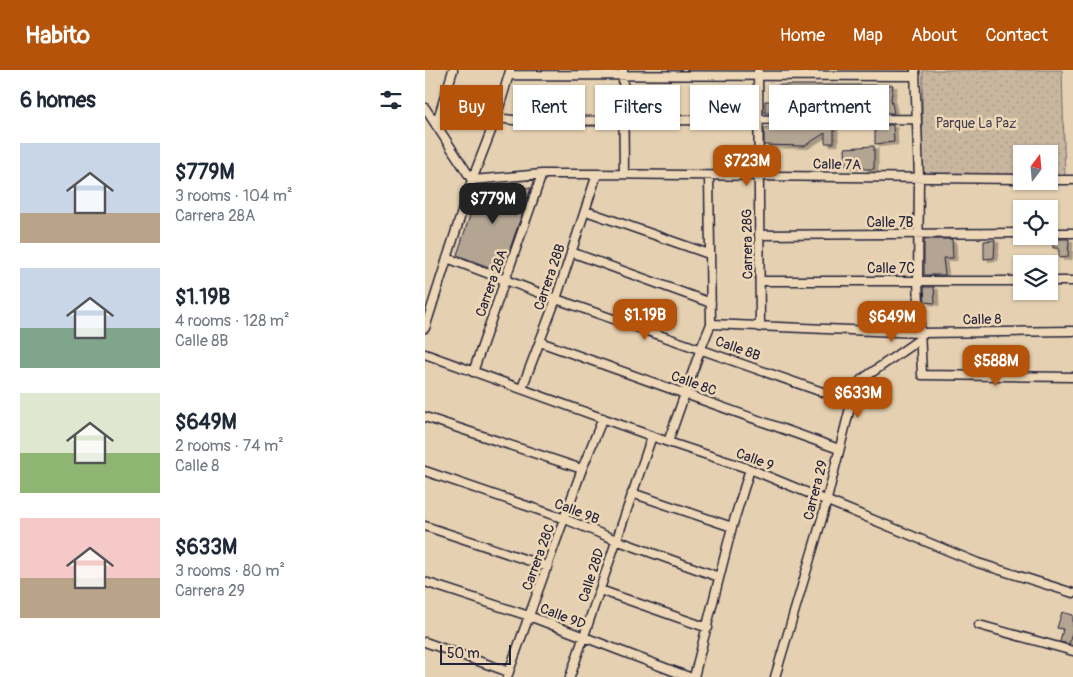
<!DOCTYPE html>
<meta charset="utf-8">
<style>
body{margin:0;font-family:Pangolin,sans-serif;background:#f2f2f3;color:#1f2937;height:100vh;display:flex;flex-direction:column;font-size:19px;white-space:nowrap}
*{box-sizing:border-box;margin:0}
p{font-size:16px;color:#747a83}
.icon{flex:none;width:28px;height:28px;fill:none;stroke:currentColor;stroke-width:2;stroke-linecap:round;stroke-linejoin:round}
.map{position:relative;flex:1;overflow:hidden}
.side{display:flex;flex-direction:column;background:#fff;width:425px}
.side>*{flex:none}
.top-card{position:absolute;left:15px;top:15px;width:475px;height:45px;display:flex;gap:10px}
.needle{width:32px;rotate:16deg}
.buttons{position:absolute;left:588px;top:75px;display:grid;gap:10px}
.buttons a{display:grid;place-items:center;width:45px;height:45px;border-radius:0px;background:#fff;box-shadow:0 1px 4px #0004;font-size:25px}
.scale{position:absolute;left:15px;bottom:12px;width:71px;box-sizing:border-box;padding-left:5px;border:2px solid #22223b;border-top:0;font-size:14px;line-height:18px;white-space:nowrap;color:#22223b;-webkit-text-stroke:4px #edd7b6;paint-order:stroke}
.price{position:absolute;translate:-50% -42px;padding:0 11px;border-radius:10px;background:#b45309;color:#fff;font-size:16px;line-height:32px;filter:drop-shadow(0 1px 2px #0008)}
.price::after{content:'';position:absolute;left:50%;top:30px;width:15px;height:11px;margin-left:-8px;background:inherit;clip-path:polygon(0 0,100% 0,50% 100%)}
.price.selected{background:#222;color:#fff}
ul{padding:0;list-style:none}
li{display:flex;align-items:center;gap:15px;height:125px;padding:0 20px}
li span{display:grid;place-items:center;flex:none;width:140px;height:100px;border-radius:0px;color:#555}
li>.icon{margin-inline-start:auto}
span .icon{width:60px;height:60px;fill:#fffc;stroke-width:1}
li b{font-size:21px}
h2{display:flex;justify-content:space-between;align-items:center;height:60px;padding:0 20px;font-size:21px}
.pill{padding:0 18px;border-radius:0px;background:#fff;box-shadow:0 1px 4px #0004;font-size:18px;line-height:45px}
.pill.selected{background:#b45309;color:#fff}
header{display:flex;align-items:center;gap:30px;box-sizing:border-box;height:70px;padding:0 25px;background:#b45309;color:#fff}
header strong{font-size:24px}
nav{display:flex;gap:28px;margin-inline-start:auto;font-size:18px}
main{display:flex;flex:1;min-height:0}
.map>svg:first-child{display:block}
.park{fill:url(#park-dots);stroke:#766c6d}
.building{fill:#b4a593;stroke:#22223b;filter:url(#shadow)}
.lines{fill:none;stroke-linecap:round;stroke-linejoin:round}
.street-casing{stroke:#22223b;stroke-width:11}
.street{stroke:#edd7b6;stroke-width:8}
.labels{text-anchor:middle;stroke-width:5;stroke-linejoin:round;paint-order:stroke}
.park-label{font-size:14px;fill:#43404f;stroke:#edd7b6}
.street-label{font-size:14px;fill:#22223b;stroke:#edd7b6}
</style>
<header>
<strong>Habito</strong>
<nav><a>Home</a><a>Map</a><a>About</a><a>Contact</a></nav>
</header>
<main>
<section class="side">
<h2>6 homes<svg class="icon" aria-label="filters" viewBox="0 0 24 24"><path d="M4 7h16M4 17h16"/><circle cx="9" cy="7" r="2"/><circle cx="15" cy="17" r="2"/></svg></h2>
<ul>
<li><span style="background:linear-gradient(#c9d6e8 70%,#b9a48a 0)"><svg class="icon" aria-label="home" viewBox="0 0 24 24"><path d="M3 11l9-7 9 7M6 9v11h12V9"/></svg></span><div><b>$779M</b><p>3 rooms · 104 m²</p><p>Carrera 28A</p></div></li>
<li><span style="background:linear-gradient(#c9d6e8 60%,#7fa58c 0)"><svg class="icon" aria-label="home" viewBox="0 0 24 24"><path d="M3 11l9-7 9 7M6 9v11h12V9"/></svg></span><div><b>$1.19B</b><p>4 rooms · 128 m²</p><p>Calle 8B</p></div></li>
<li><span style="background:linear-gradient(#dfe7d0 60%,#8fb573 0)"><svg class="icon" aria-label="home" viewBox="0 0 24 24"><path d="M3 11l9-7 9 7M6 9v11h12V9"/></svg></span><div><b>$649M</b><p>2 rooms · 74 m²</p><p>Calle 8</p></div></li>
<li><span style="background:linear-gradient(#f6c9c9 60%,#b9a48a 0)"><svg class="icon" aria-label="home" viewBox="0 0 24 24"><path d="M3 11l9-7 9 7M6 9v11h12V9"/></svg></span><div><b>$633M</b><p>3 rooms · 80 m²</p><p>Carrera 29</p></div></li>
</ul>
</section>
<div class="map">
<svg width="648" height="607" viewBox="0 0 648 607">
<defs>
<pattern id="park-dots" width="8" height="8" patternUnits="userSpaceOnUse" patternTransform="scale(1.25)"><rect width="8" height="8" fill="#c9b69f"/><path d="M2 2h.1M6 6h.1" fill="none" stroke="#ac9c8a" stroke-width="1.8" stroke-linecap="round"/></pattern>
<filter id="shadow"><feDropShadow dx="4" dy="2.5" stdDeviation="0" flood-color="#0004"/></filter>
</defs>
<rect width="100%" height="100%" fill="#e5d0b1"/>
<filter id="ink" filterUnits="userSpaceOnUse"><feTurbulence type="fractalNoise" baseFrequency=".02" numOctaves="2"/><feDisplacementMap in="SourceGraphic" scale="10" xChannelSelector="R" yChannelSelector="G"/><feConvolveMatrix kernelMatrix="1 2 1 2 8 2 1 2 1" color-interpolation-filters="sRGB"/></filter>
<g filter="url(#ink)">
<path class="park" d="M 498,0 L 637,0 L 640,109 L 624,108 L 624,84 L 596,84 L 596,107 L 496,104 Z"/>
<path class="building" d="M 353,15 L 468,15 L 466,29 L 469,43 L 400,42 L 400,41 L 382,42 L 380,29 L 365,30 L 366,42 L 340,43 L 340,31 L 354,31 Z
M 450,55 L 468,55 L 469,72 L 450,74 Z
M 361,57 L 400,59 L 400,57 L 409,57 L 409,73 L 400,73 L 400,63 L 379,76 L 339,75 L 339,58 Z
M 449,76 L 449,99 L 439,99 L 438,95 L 421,96 L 420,78 Z
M 55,115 L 106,118 L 77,202 L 32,185 Z
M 499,169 L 527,169 L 528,188 L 518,188 L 520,205 L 499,205 Z
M 628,169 L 644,169 L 643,187 L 634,188 L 634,178 L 628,178 Z
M 570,170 L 569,188 L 559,189 L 559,171 Z
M 499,217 L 509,217 L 510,233 L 500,232 Z
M 637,542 L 648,545 L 648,559 L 644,574 L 635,572 L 638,559 L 632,558 Z"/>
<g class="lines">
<defs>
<path id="street" d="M 198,0 L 199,104
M 490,0 L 494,108 L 493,211 L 497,305 L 648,307
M 333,2 L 335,257
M 84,5 L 490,6
M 0,38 L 47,110
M 71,48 L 97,51 L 491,49
M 11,55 L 28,0
M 47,110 L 117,104 L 172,104 L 596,109
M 624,110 L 648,110
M 161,141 L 284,184
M 624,163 L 648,163
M 334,165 L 596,163
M 146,182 L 286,233
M 22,188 L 131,229 L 426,332
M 335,211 L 596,211
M 624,211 L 648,211
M 286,254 L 495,263 L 648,261
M 0,258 L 47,110 L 71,48 L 85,1
M 115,272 L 414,379
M 0,284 L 243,372 L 325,399 L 553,493 L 648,523
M 48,302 L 117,104
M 97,318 L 131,229 L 172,104
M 0,347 L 157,399
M 243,372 L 276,278 L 286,254 L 284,106
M 0,401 L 140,449 L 191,470 L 294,507
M 207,423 L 307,457
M 0,456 L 123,497
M 0,512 L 104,546 L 264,607
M 175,520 L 283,558
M 554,555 L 648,581
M 0,572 L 84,602
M 82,607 L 157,399 L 178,348
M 145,607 L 227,366
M 269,607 L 307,457 L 325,399
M 350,607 L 398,445 L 430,318 L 436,310 L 495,269"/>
</defs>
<use href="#street" class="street-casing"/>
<use href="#street" class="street"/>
</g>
</g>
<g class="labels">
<g class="park-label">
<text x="551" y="58">Parque La Paz</text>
</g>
<g class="street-label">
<text transform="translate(412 94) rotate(1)" y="5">Calle 7A</text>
<text x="465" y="157">Calle 7B</text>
<text transform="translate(322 174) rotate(-91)" y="5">Carrera 28G</text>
<text x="466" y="203">Calle 7C</text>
<text transform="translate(124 207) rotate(-71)" y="5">Carrera 28B</text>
<text transform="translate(66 213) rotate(-71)" y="5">Carrera 28A</text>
<text transform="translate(557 249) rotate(-1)" y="5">Calle 8</text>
<text transform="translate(313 278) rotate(20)" y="5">Calle 8B</text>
<text transform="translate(269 313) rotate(20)" y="5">Calle 8C</text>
<text transform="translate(330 389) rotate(21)" y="5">Calle 9</text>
<text transform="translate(390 420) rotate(-76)" y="5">Carrera 29</text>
<text transform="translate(152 441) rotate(21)" y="5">Calle 9B</text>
<text transform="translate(113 487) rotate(-70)" y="5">Carrera 28C</text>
<text transform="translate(166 505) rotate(-72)" y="5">Calle 28D</text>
<text transform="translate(138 546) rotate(21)" y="5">Calle 9D</text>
</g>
</g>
</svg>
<div class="buttons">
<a><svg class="needle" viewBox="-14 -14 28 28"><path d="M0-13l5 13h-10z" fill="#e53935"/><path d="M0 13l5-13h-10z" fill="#747a83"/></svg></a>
<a><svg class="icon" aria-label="locate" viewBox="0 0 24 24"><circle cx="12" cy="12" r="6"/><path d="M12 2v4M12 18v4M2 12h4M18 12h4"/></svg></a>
<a><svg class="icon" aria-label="layers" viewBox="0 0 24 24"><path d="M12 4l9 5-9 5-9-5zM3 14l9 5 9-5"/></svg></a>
</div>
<div class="scale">50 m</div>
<b class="price" style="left:322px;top:117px">$723M</b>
<b class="price selected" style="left:68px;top:155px">$779M</b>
<b class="price" style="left:220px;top:271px">$1.19B</b>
<b class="price" style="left:467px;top:273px">$649M</b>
<b class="price" style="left:571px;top:317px">$588M</b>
<b class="price" style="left:433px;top:349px">$633M</b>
<div class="top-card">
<a class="pill selected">Buy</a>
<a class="pill">Rent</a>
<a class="pill">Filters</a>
<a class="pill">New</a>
<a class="pill">Apartment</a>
</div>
</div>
</main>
